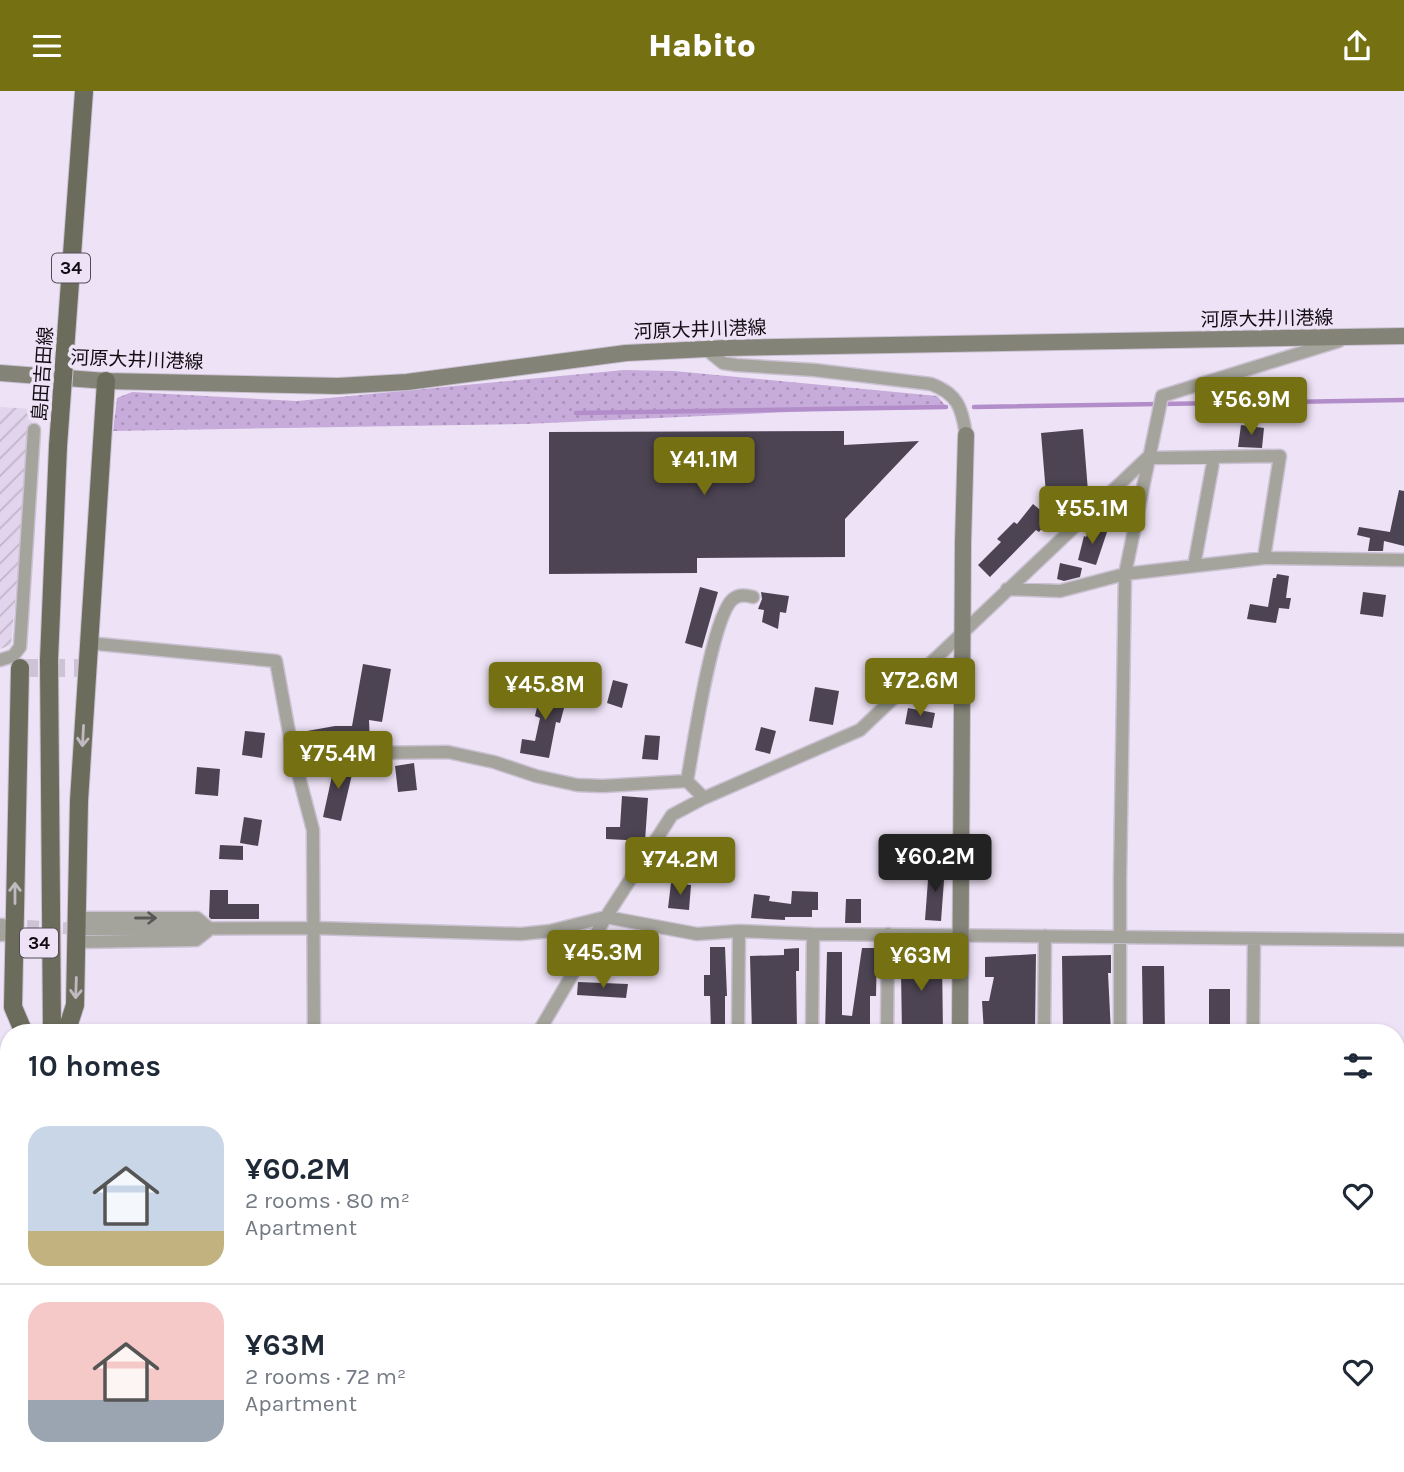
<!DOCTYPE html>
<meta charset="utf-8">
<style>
body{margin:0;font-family:Karla,"Noto Sans JP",sans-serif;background:#f2f2f3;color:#1f2937;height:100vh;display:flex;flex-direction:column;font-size:26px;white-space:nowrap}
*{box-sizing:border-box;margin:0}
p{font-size:23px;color:#747a83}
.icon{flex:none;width:38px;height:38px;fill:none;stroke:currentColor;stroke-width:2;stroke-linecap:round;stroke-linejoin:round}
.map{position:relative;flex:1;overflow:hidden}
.panel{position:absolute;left:0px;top:933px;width:1405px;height:450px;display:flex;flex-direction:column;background:#fff;border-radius:28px 28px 0 0;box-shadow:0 2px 5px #0004}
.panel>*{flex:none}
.price{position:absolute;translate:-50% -60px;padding:0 16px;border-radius:7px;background:#757012;color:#fff;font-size:23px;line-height:46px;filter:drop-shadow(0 2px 4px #0008)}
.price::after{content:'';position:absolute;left:50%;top:42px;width:21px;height:16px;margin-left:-10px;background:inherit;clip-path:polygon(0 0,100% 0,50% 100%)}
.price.active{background:#222;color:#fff}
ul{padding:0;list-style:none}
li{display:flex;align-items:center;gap:21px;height:175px;padding:0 28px}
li+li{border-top:2px solid #e0e1e3}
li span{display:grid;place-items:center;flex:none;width:196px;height:140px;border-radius:21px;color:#555}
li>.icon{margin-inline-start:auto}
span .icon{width:84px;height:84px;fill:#fffc;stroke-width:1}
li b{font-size:30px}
h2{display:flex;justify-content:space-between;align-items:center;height:84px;padding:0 28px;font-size:30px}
header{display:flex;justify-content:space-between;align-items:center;height:91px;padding:0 28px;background:#757012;color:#fff;font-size:32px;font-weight:800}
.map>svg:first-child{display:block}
.industrial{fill:url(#industrial-furrows)}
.grass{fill:url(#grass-dots)}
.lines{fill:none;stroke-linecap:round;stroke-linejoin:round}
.stream{stroke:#b28dc9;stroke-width:4.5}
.building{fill:#4d4453}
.street-tunnel{stroke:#cdc3d4;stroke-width:12;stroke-dasharray:12 6;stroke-linecap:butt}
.primary-tunnel{stroke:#cdc3d4;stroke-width:18;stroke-dasharray:18 9;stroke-linecap:butt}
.street-casing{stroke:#cac1d2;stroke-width:15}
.secondary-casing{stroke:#cac1d2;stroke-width:18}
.primary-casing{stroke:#cac1d2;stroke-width:20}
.street{stroke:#a4a49c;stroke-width:12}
.secondary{stroke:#838377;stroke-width:16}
.primary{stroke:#6c6c5d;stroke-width:18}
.primary-bridge-casing{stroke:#cac1d2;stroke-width:20;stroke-linecap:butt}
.primary-bridge{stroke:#6c6c5d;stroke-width:18}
.oneway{stroke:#c0b9c0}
.oneway2{stroke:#5a5857}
.labels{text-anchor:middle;stroke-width:7;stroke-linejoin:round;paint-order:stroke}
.shield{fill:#eee3f6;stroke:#534c56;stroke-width:2}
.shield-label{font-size:18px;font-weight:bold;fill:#100c12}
.street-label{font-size:19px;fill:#100c12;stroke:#eee3f6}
</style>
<header><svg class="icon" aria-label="menu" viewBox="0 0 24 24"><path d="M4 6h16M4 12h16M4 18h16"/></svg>Habito<svg class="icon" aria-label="share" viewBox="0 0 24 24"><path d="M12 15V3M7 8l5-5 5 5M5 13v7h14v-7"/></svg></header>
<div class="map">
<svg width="1404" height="1381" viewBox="0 0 1404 1381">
<defs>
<pattern id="industrial-furrows" width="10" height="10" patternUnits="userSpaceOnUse" patternTransform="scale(1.75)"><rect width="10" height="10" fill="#e2d4ec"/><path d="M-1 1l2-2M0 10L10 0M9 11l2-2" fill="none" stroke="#c1b5c9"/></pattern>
<pattern id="grass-dots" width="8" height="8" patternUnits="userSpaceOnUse" patternTransform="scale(1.75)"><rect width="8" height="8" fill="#c7abda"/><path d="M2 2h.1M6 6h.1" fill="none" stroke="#aa92ba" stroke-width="1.8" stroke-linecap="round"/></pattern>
</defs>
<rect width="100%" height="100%" fill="#eee3f6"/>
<path class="industrial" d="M 0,316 L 33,318 L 11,554 L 0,558 Z"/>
<path class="grass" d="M 624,279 L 674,280 L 937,305 L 945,314 L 525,333 L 113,340 L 117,307 L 132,301 L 297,310 Z"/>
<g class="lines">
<path class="stream" d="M 974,316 L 1404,309
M 576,322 L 946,316
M 0,1059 L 9,1059"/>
</g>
<path class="building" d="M 1241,334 L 1264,337 L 1262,357 L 1238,356 Z
M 1083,338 L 1088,400 L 1046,403 L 1041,342 Z
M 844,340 L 844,354 L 919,350 L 845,428 L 845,466 L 697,467 L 697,482 L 549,483 L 549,341 Z
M 1399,399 L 1404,400 L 1404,455 L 1384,450 L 1383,460 L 1368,460 L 1370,447 L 1357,444 L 1359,436 L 1390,441 Z
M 1033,413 L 1050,427 L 1039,441 L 1036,439 L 990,486 L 978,474 L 1001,451 L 997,448 L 1014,431 L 1017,433 Z
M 1089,437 L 1107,441 L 1096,474 L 1078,469 L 1084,445 L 1086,446 Z
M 1060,472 L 1082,477 L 1080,486 L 1064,490 L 1057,488 Z
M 1277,483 L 1289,485 L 1286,507 L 1291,507 L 1289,518 L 1279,517 L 1276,532 L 1247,528 L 1250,513 L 1268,516 L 1273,487 L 1276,487 Z
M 700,496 L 718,501 L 702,557 L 685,552 Z
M 761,501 L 789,505 L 786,522 L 780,521 L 778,538 L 762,531 L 764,519 L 758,518 L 762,508 Z
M 1363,501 L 1386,504 L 1383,526 L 1360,523 Z
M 363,573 L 391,578 L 382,631 L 369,629 L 370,653 L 339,654 L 340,651 L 310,654 L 307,640 L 335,635 L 352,635 Z
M 613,589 L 628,593 L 622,617 L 607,612 Z
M 815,596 L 839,600 L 833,634 L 809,630 Z
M 533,597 L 567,606 L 560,632 L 556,631 L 549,667 L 520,662 L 522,648 L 535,650 L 540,627 L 535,625 L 538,612 L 529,610 Z
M 908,617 L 935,622 L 932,637 L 905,633 Z
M 761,636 L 776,640 L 770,663 L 755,659 Z
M 245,640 L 265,642 L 262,667 L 242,664 Z
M 645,644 L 660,645 L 658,669 L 642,668 Z
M 335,671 L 354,675 L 341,730 L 323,726 Z
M 414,672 L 417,699 L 398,701 L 395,675 Z
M 197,676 L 220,678 L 218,705 L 195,703 Z
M 622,705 L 648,707 L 645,750 L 606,748 L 606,736 L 620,736 Z
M 244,726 L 262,729 L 258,755 L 240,752 Z
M 220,754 L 243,755 L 243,769 L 219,768 Z
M 929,776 L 945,776 L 941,830 L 925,829 Z
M 671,792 L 691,794 L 689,819 L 668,817 Z
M 210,799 L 228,799 L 228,813 L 259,813 L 259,828 L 211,828 L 209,826 Z
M 792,800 L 818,801 L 818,819 L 812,819 L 812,826 L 785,826 L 785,829 L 751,827 L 754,803 L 770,805 L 769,810 L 791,813 Z
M 846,808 L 861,808 L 861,832 L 845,832 Z
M 622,847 L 643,849 L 642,859 L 654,860 L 652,875 L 620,872 Z
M 710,856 L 725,856 L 727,905 L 725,905 L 725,942 L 711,942 L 710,905 L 704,905 L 704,884 L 710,884 Z
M 917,856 L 917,868 L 942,867 L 943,942 L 902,942 L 901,881 L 898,881 L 900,857 Z
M 799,857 L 799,880 L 796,880 L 797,939 L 752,942 L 750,865 L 784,864 L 784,858 Z
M 862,857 L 877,857 L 876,905 L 870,905 L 870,942 L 825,942 L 827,861 L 842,861 L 842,924 L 852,925 Z
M 1036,863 L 1035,942 L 984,942 L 982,910 L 989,910 L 994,886 L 985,886 L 985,866 Z
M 1111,864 L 1111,882 L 1108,882 L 1111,942 L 1063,942 L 1062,865 Z
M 1142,875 L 1164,875 L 1165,942 L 1143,942 Z
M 578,891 L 628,893 L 626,907 L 577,904 Z
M 1209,898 L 1230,898 L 1230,942 L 1209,942 Z"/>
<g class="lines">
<path class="street-tunnel" d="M 9,834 L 81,838"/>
<path class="primary-tunnel" d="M 20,577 L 87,577"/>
<defs>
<path id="street" d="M 707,259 L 723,272 L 736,274 L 814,279 L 931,293 C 958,303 962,317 966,344
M 1194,475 L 1214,366
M 1007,498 L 1060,500 L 1125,483 L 1264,467 L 1404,469
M 88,552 L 276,570 L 293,663 L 313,739 L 314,942
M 0,569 L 13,565 L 20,556 L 34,339
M 293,663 L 448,661 L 494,671 L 536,685 L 577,694 L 603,695 L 687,690 L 704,707
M 687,690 C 693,658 712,525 733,508 C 739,503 746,504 753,506
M 78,827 L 197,827 L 210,838
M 0,834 L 3,834
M 85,838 L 314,837 L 521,843 L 550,840 L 606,826 L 697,843 L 739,840 L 813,843 L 1404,849
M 0,844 L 15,843
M 77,851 L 196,849 L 210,838
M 538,942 L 606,826 L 672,724 L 704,707 L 860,639 L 1147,367 L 1280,365 L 1264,467
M 738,942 L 739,840
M 812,942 L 813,843
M 887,942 L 888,843
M 1044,942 L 1045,845
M 1120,942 L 1120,787 L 1125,483 L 1162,305 L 1339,250
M 1253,942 L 1254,848
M 1396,1289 L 1404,1290
M 0,1304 L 9,1303
M 0,1313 L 9,1312
M 315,1374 L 315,1381
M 583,1374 L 583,1381
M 807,1374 L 807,1381
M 1119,1374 L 1119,1381
M 509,1381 L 509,1374
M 654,1381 L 654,1374
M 733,1381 L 733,1374
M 881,1381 L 881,1374"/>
<path id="secondary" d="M 0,282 L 106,290 L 338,295 L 407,291 L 626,262 L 726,257 L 1404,245
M 960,942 L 963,452 L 966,344
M 957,1381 L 957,1374"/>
<path id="primary" d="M 20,577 L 13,916 L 24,942
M 52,942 L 49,569 L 58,355
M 66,942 L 75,914 L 79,710 L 106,290
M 45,1374 L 45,1381
M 59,1374 L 59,1381"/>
</defs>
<use href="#street" class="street-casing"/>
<use href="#secondary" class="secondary-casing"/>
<use href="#primary" class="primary-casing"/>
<use href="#street" class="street"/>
<use href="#secondary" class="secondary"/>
<use href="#primary" class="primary"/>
<defs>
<path id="primary-bridge" d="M 58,355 L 84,0"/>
</defs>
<use href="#primary-bridge" class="primary-bridge-casing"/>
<use href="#primary-bridge" class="primary-bridge"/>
</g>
<defs><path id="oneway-shaft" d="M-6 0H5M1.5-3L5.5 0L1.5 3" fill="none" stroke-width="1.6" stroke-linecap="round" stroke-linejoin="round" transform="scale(1.75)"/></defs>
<g class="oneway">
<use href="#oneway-shaft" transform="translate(83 645) rotate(93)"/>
<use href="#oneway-shaft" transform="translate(15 802) rotate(-90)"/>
<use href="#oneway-shaft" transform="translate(76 897) rotate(92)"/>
</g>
<use class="oneway2" href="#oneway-shaft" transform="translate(146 827)"/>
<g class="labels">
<g class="shield">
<rect x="52" y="162.5" width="38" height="29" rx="5"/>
<rect x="20" y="837.5" width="38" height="29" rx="5"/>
</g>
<g class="shield-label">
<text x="71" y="183">34</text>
<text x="39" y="858">34</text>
</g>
<g class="street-label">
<text transform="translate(1267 227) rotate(-1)" y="7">河原大井川港線</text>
<text transform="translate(700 238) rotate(-2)" y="7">河原大井川港線</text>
<text transform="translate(137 268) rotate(2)" y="7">河原大井川港線</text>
<text transform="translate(42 283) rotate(-86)" y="7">島田吉田線</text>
</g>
</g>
</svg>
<b class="price" style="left:1251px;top:346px">¥56.9M</b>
<b class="price" style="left:704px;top:406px">¥41.1M</b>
<b class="price" style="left:1092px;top:455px">¥55.1M</b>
<b class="price" style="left:920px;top:627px">¥72.6M</b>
<b class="price" style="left:545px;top:631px">¥45.8M</b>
<b class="price" style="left:338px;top:700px">¥75.4M</b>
<b class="price active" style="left:935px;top:803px">¥60.2M</b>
<b class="price" style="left:680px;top:806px">¥74.2M</b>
<b class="price" style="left:603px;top:899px">¥45.3M</b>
<b class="price" style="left:921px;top:902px">¥63M</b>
<section class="panel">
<h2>10 homes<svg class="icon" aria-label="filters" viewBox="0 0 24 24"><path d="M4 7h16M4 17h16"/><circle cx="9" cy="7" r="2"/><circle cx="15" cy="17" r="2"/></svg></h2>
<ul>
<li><span style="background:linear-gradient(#c9d6e8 75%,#c2b280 0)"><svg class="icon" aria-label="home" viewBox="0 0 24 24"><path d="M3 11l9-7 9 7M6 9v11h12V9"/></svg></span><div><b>¥60.2M</b><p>2 rooms · 80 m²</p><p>Apartment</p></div><svg class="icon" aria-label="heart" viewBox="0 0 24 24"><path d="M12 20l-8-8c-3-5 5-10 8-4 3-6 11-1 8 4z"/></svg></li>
<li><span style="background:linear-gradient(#f6c9c9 70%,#9aa5b1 0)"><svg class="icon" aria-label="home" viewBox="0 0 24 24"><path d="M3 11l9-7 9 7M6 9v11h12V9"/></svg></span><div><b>¥63M</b><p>2 rooms · 72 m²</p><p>Apartment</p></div><svg class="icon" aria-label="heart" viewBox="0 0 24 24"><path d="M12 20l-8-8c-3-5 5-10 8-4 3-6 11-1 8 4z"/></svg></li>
</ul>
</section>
</div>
